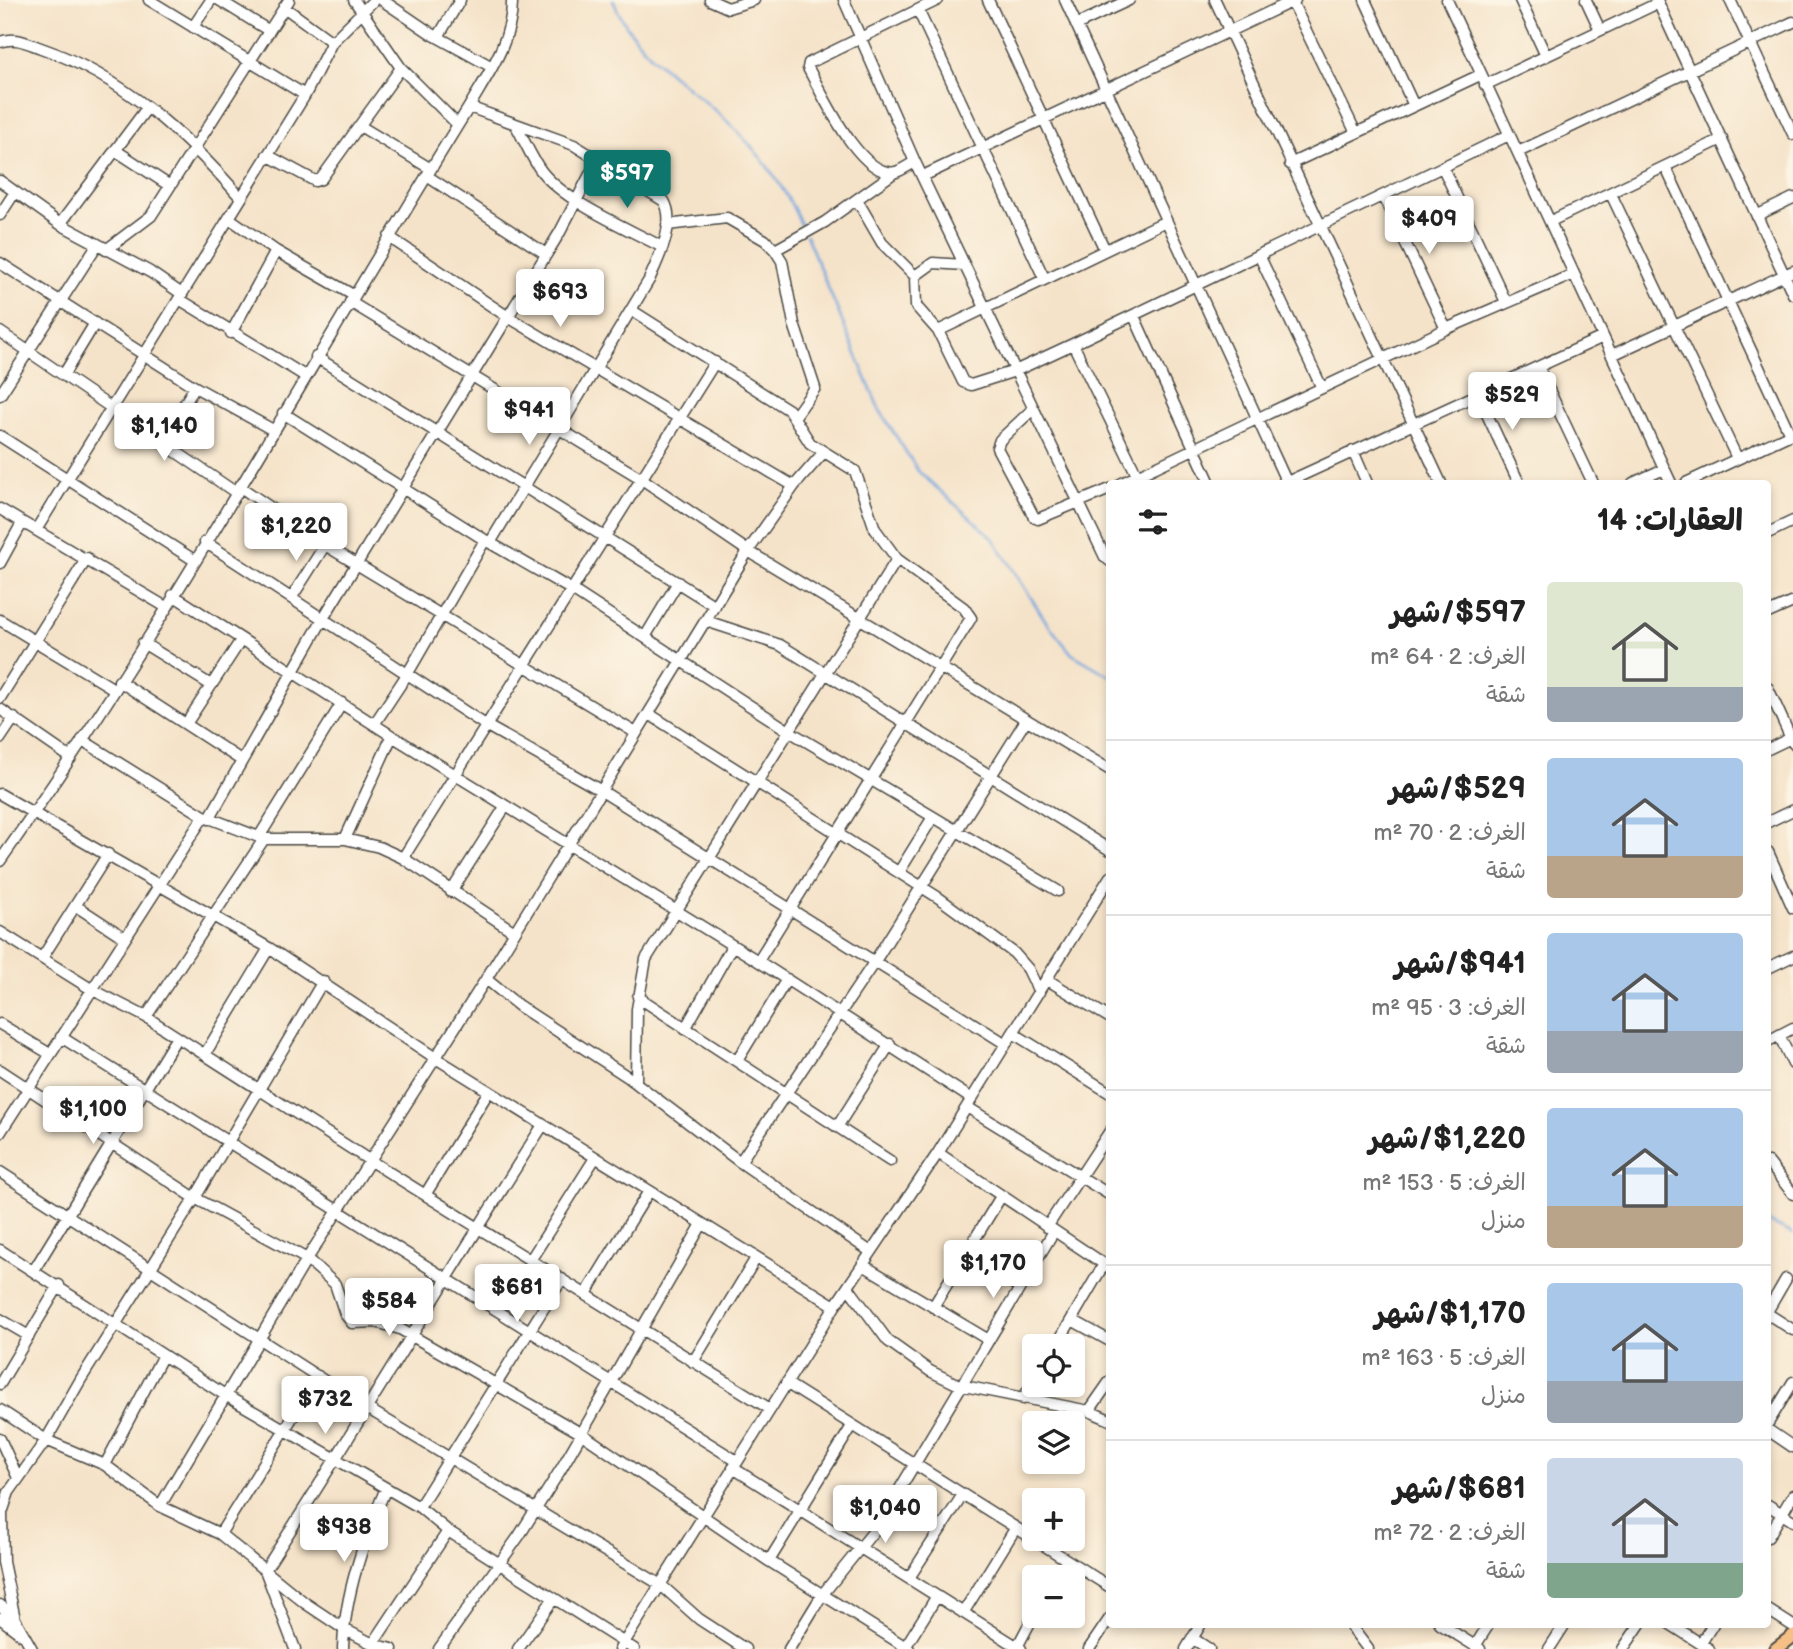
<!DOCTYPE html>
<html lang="ar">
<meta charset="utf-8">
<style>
body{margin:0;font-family:"Balsamiq Sans","Playpen Sans Arabic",sans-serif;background:#f2f2f2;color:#222;direction:rtl;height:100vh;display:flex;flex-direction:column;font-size:26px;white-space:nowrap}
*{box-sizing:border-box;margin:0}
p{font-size:23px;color:#767676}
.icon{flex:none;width:38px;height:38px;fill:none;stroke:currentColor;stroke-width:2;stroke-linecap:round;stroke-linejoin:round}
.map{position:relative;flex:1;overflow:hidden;direction:ltr}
.side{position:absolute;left:1106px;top:480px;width:665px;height:1148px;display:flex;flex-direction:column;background:#fff;border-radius:7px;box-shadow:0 4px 10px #0003;direction:rtl}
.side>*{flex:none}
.buttons{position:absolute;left:1022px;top:1334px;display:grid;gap:14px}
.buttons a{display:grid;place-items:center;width:63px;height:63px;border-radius:7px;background:#fff;box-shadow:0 4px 10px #0003;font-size:35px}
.price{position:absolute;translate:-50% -60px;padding:0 16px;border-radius:7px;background:#fff;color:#222;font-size:23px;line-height:46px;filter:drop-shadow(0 2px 4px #0008)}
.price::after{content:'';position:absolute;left:50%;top:42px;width:21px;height:16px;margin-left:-10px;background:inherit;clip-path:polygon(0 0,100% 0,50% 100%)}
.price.selected{background:#0f766e;color:#fff}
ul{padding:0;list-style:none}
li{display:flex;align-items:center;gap:21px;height:175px;padding:0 28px}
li+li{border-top:2px solid #e0e0e0}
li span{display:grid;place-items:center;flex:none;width:196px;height:140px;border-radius:7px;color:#555}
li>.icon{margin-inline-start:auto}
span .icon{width:84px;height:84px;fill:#fffc;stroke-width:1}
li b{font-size:30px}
h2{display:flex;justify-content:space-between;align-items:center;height:84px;padding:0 28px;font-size:30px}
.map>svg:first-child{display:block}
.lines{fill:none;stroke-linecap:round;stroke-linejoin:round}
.stream{stroke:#72a5de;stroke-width:2.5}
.minor-casing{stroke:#494743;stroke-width:13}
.major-casing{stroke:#494743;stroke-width:16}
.minor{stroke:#fff;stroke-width:10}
.major{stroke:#f5bf86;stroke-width:12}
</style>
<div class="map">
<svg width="1793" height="1649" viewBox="0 0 1793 1649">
<rect width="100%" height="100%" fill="#fcf5e5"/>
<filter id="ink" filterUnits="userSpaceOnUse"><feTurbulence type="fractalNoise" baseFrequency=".0143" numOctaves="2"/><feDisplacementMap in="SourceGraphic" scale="14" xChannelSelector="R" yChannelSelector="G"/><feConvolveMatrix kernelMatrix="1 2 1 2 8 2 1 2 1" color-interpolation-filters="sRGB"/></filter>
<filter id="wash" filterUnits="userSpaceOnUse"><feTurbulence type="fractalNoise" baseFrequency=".00686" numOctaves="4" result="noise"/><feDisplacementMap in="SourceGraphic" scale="28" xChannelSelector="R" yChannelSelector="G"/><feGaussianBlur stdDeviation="1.57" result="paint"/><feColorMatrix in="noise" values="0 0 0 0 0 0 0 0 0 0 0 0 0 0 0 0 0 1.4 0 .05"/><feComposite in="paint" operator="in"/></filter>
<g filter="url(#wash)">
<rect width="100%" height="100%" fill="#f5e3c9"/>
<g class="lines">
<path class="stream" d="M 613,0 C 634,56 694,87 734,128 C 764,158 787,190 803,229
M 806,235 L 879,409 L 918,471 L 993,538 L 1047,623 L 1072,654 L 1110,676
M 1768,1222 L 1793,1234"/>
</g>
</g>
<g filter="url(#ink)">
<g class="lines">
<defs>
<path id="minor" d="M 149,0 L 305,95
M 219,0 L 268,30
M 354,0 L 401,68 L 458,125
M 382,0 L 432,34 L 492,67
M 710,0 L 728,8 L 754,0
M 844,0 L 915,162 L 1105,557 L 1110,561
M 988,0 L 1105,250
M 1065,0 L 1287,483
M 1215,0 L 1441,483
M 1291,0 L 1356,133
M 1365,0 L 1414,106
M 1447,0 L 1671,483
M 1520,0 L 1546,56
M 1586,0 L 1600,30
M 1657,0 L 1793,294
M 1730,0 L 1793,134
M 284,7 L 332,42
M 918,10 L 1044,278
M 1076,25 L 1129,0
M 193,27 L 211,0
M 438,37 L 460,0
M 0,42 C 15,36 27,43 41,48 C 122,76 186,135 241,198
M 1485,85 L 1658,3
M 469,107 L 574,145 L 664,201 C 677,223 658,259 649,280 L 490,543
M 515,124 C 524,139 531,158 542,172 C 567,203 627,228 662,247
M 360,126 L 431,169
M 115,150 L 170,186
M 1518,152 L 1793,22
M 267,155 L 315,181 L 321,179 L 401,68
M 915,162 C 909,165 902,170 896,172 C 860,179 822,93 808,68 L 809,63 L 938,0
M 1290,164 L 1480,75
M 1443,168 L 1506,302
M 1666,168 L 1790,434
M 427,176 L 546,254
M 923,176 L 1295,0
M 0,181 L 60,224 L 150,272 L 182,294
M 1611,194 L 1737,458
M 1383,196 L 1446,329
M 857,200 L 882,243 L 915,276 L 916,306 L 938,331 L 963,382 L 971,385 L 1015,371 L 1073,344 L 1509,135
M 0,215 L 15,192
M 1758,215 L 1793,198
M 229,218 L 276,251 L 353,295
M 1551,221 L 1722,139
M 60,224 L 147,108
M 667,225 L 727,218 L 765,240 L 775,250 L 782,261 L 794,324 L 815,388 L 795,416
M 389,237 L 508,317 L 794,486
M 106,250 L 151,216 L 289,0
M 775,250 L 825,222 L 895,172
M 1259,255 L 1322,388
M 0,263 L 195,387 L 273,430
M 915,276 L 933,263 L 964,265
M 179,299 L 305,376
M 350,302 L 642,479 L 748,551 L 1110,770
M 631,310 L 789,410 L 810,443 L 855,471 L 875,529 L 897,559 L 964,608 L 971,618 L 758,961
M 1134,316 L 1210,483
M 938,331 L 1166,221
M 0,332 L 235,492
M 231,333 L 276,251
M 1073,344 L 1141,483
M 1612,355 L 1793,271
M 316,357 L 715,606
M 1538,367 L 1593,483
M 64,374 L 95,323
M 0,395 L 97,245
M 1478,395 L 1519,483
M 1033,409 L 1000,440 L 997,448 L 1034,517 L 1038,519 L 1110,489
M 283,413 L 485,540 L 572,590 L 789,731 L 1058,891
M 0,436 L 194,560
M 161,442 L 195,387
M 1353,451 L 1367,483
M 1122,483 L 1446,329 L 1574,274
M 1285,483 L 1603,337
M 1633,483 L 1664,469
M 1686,483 L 1793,433
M 239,486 L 325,545 L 636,733
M 0,509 L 166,607
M 36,530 L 305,95 L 332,42 L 374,0
M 1768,533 L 1793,521
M 205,542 L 487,726 L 600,790 L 1006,1044
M 0,563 L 22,523
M 173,595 L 392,736 L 758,961 L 972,1099
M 292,597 L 325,545
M 1768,613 L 1793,602
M 0,620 L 114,689
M 706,621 L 780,645 L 1110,850
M 645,637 L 678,582
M 143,643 L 211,685
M 119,681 L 241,760
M 1768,688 L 1793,743
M 0,698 L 87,558
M 0,709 L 71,758
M 649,714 L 939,898 L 1014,953 L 1028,969 L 1039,992
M 375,723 L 408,673 L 485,540
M 186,724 L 241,640
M 0,739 L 14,718
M 82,740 L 204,816 L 264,839 L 345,839 L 379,847 L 403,858 L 513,931
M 1768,749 L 1791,738
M 0,794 L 269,948 L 434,1057 L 835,1306
M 209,819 L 324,617 L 560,232 L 598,159
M 1768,822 L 1793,810
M 259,837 L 342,703
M 345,839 L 392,736
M 1768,852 L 1793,908
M 403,858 L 715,362
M 0,861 C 171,620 313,358 469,107 C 488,74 513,40 512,0
M 899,872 L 933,817
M 451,892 L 505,807
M 76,906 L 125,938
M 0,932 L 91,989 L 146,1017 L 369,1160 L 770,1409
M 42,958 L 108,854
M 1768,968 L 1793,956
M 486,979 L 519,1006 L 628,1077 L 740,1162 L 871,1252
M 1046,979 L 1110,1018
M 638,997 L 890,1161
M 146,1017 L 264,839
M 0,1024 L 50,1054
M 685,1029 L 732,946
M 1013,1033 L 1110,1093
M 1779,1035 L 1793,1064
M 61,1037 L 737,1461
M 1768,1041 L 1793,1028
M 205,1054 L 269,948
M 737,1061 L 787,979
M 0,1070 L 195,1198 L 307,1259 L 335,1284 L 345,1314 L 352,1323 L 376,1322 L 400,1329 L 582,1434 L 769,1561 L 909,1649
M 636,1083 L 637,1009 L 646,959 L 897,559
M 967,1107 L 1110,1195
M 837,1127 L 890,1044
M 0,1133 L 204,816
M 938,1153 L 1110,1268
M 740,1162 L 875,961 L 1026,720
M 1768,1162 L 1793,1194
M 0,1172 L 365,1407 L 661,1585 L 699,1619 L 745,1649
M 425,1195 L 489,1091
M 1047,1227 L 1110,1131
M 0,1250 L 225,1395 L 419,1507 L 448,1531 L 634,1649
M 966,1254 L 1019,1287
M 531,1259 L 595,1158
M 863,1265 L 987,1339
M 34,1270 L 177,1037
M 848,1287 L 888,1341 L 930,1371 L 959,1385 L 1089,1411 L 1110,1420
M 586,1294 L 649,1191
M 933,1307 L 1000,1198
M 1768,1310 L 1786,1279
M 1768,1314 L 1793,1330
M 0,1319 L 29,1336
M 1072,1320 L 1110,1341
M 1056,1346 L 1104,1264
M 693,1362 L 756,1258
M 786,1383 L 1110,1587
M 0,1384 L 59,1285
M 1023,1399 L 1034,1381
M 0,1410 L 46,1440 L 105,1465 L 160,1506 L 220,1534 L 305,1603 L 344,1629 L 373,1644 L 392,1649
M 1089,1411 L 1110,1381
M 1768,1423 L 1793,1382
M 1768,1430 L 1793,1447
M 0,1439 L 18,1478
M 105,1465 L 163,1355
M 733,1468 L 1021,1649
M 1768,1505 L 1793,1521
M 160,1506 L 307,1259 L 486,979 L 748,551 L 794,486 L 823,453
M 419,1507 L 562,1279
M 220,1534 L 318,1376
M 1768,1537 L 1793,1495
M 769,1561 L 852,1426
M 1057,1577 L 1067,1560
M 909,1578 L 962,1496
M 0,1605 L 15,1619
M 1768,1610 L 1793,1626
M 963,1613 L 1015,1529
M 0,1618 L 22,1635
M 1349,1624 L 1368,1649
M 1440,1624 L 1480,1649
M 1670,1624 L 1709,1649
M 1192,1638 L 1209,1649
M 1701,1643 L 1713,1624
M 373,1644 L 448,1531
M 1475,1646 L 1489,1624
M 32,1649 L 15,1619 L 3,1562 L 2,1513 L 9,1492 L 46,1440 L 81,1379 L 195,1198 L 323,981
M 295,1649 L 265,1570 C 360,1423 449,1272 543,1125
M 343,1649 C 344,1595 365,1537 386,1488
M 439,1649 L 519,1536 L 561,1469 L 702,1224
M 518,1649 L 554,1598
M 620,1649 L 835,1306 L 938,1153 L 1110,877
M 789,1649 L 822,1595 L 877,1527 L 1054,1231
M 904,1649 L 937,1596
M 1016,1649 L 1034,1615
M 1089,1649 L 1110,1618
M 1186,1649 L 1201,1624
M 1549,1649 L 1565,1624
M 1623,1649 L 1640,1624"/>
<path id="major" d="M 1776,1649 L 1793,1636"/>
</defs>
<use href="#minor" class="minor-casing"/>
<use href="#major" class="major-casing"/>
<use href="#minor" class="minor"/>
<use href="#major" class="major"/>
</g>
</g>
</svg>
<div class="buttons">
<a><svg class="icon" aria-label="locate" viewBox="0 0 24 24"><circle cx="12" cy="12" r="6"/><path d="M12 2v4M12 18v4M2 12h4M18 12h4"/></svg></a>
<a><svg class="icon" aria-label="layers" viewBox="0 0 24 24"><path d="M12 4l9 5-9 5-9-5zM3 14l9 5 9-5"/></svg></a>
<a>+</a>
<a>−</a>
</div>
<b class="price selected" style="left:627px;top:210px">$597</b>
<b class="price" style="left:1429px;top:256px">$409</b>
<b class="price" style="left:560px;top:329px">$693</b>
<b class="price" style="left:1512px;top:432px">$529</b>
<b class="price" style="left:529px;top:447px">$941</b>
<b class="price" style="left:164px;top:463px">$1,140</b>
<b class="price" style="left:296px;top:563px">$1,220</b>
<b class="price" style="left:93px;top:1146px">$1,100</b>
<b class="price" style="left:993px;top:1300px">$1,170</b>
<b class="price" style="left:517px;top:1324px">$681</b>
<b class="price" style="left:389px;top:1338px">$584</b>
<b class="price" style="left:325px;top:1436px">$732</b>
<b class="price" style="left:885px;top:1545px">$1,040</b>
<b class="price" style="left:344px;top:1564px">$938</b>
<section class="side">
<h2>العقارات: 14<svg class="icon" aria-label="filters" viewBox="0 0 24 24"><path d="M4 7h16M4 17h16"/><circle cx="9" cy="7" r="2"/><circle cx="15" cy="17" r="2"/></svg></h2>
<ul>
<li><span style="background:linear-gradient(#dfe7d0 75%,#9aa5b1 0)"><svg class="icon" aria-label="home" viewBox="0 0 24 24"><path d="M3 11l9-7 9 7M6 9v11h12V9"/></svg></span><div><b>$597/شهر</b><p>الغرف: 2 · 64 m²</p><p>شقة</p></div></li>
<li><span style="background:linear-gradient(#a9c7e8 70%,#b9a48a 0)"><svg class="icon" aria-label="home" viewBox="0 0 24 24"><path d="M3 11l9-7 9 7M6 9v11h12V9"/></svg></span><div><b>$529/شهر</b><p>الغرف: 2 · 70 m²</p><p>شقة</p></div></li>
<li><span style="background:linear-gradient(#a9c7e8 70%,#9aa5b1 0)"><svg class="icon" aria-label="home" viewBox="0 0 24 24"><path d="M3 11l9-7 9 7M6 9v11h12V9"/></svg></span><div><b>$941/شهر</b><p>الغرف: 3 · 95 m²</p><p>شقة</p></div></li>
<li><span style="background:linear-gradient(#a9c7e8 70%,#b9a48a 0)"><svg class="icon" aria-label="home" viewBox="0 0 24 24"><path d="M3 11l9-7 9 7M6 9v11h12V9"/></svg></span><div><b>$1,220/شهر</b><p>الغرف: 5 · 153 m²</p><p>منزل</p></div></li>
<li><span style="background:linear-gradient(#a9c7e8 70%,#9aa5b1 0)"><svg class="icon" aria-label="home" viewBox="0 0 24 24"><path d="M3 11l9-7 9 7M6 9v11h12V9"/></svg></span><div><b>$1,170/شهر</b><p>الغرف: 5 · 163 m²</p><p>منزل</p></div></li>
<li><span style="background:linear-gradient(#c9d6e8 75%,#7fa58c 0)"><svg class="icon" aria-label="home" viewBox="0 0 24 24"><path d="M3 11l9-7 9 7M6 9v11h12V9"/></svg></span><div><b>$681/شهر</b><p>الغرف: 2 · 72 m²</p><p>شقة</p></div></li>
</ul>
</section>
</div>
